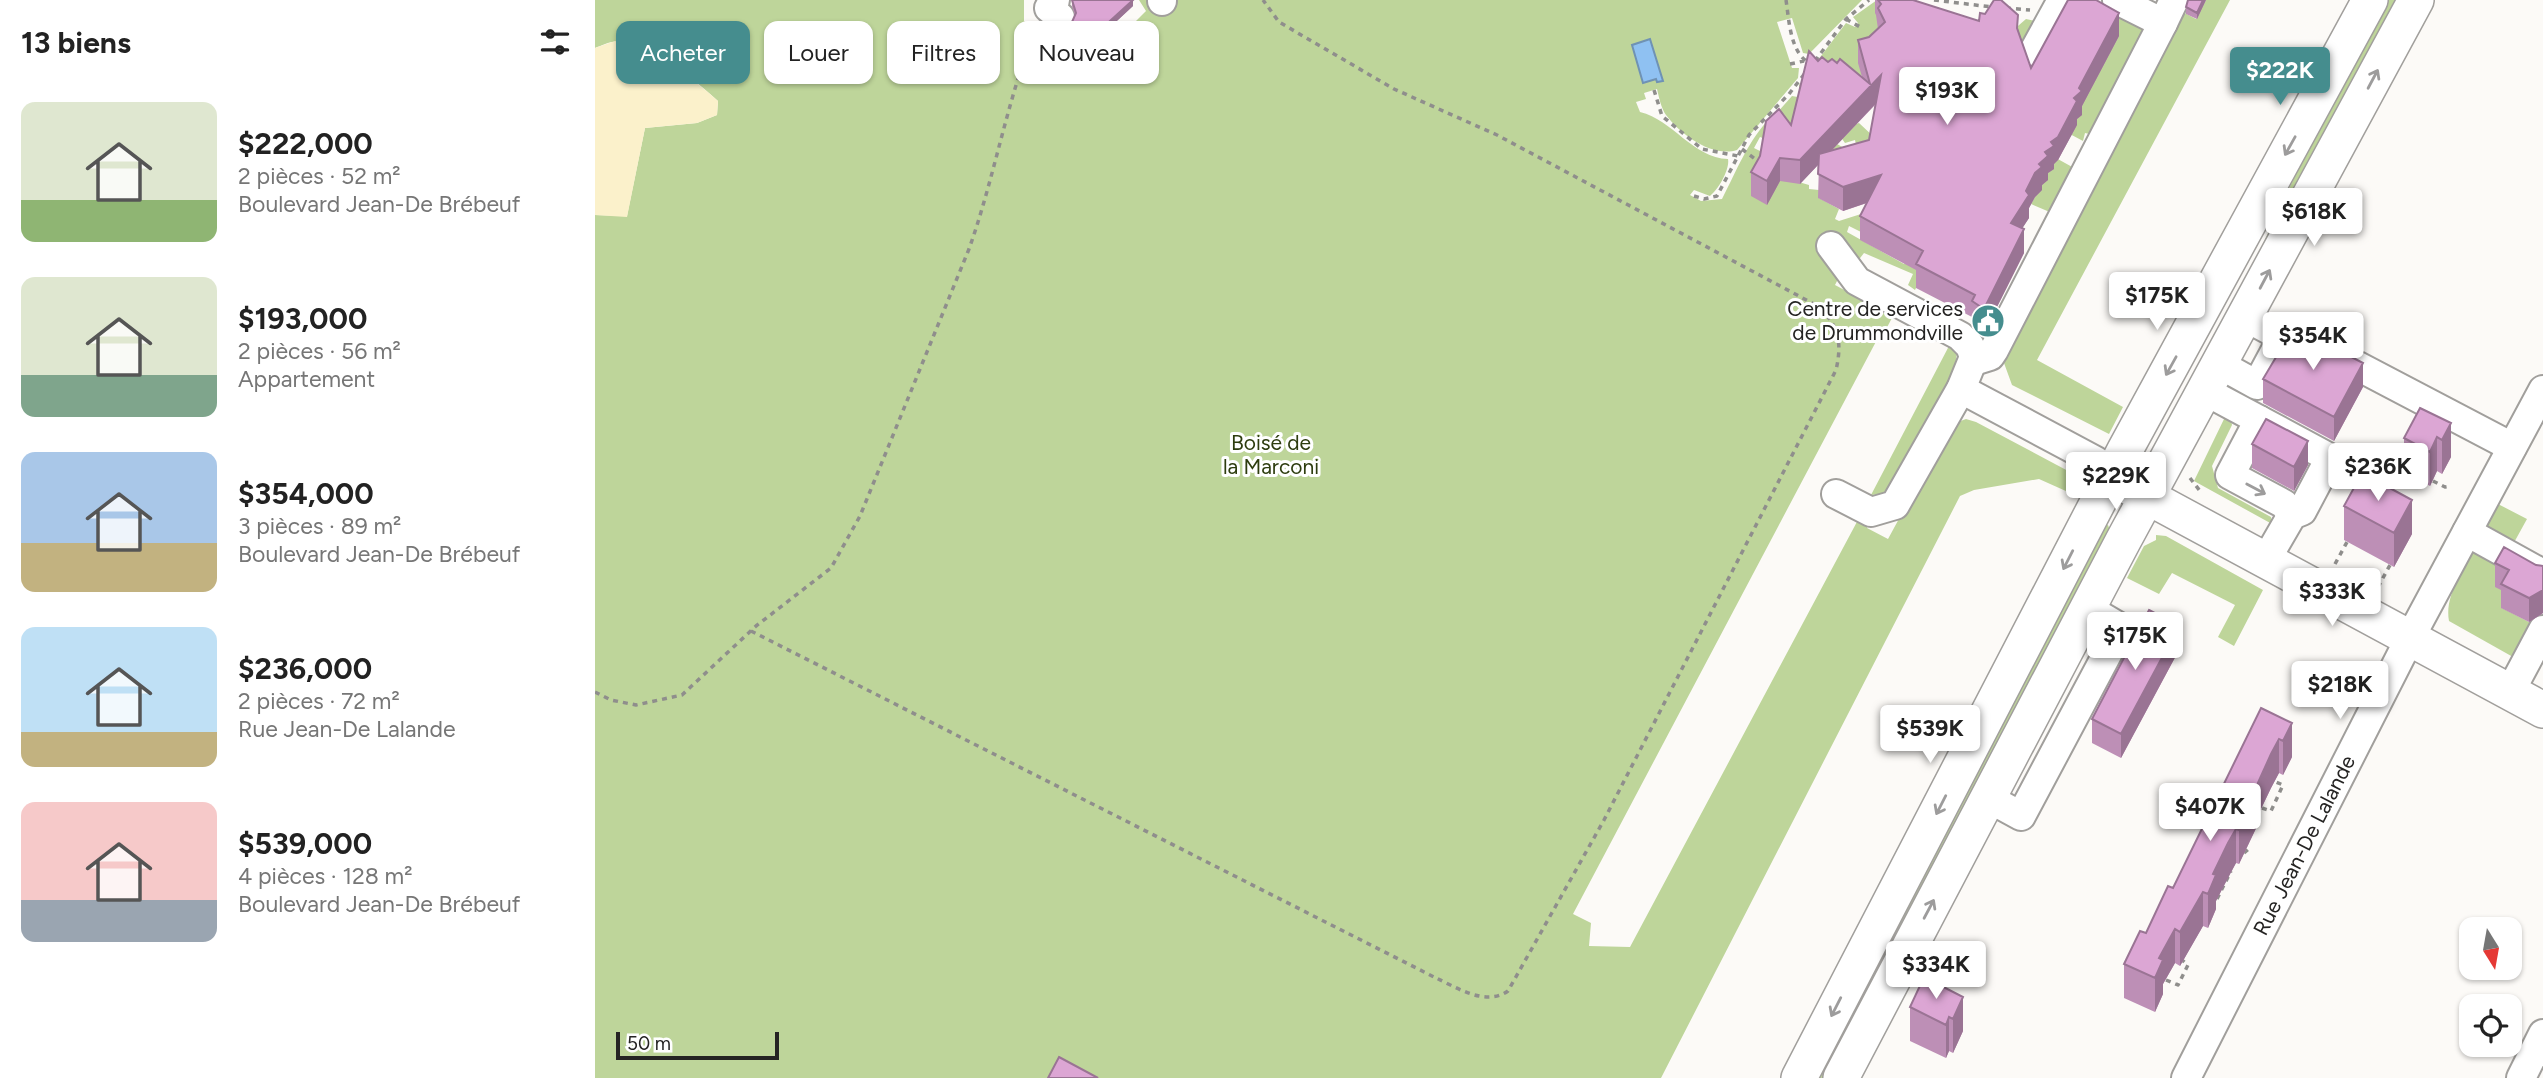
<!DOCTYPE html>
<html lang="fr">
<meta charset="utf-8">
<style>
body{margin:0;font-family:Figtree,sans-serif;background:#f6f6f6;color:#222;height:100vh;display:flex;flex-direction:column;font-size:26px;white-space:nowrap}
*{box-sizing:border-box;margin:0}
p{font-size:23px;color:#767676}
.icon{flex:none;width:38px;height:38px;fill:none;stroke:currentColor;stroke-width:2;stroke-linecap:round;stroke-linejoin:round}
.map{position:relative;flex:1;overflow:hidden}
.panel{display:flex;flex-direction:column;background:#fff;width:595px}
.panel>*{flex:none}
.top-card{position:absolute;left:21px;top:21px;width:665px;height:63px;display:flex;gap:14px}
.needle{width:46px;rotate:169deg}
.fabs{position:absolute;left:1864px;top:917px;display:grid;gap:14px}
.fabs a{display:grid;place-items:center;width:63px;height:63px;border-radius:14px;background:#fff;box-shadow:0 2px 5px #0004;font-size:35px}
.scale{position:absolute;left:21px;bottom:18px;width:163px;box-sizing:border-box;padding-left:7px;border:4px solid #252423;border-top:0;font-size:19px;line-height:24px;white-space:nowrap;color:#252423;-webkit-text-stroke:5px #fff;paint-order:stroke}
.price{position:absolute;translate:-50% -60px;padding:0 16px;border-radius:7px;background:#fff;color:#222;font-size:23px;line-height:46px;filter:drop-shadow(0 2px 4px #0008)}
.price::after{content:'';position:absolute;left:50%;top:42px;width:21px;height:16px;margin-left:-10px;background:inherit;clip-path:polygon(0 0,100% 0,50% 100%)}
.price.selected{background:#458d8e;color:#fff}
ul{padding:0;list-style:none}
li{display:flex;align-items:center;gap:21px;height:175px;padding:0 21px}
li span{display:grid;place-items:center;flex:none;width:196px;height:140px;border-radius:14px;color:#555}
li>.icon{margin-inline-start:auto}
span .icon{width:84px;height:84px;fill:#fffc;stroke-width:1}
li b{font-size:30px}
h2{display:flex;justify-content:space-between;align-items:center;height:84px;padding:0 21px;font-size:30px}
.chip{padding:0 24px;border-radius:14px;background:#fff;box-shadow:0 2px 5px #0004;font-size:24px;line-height:63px}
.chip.selected{background:#458d8e;color:#fff}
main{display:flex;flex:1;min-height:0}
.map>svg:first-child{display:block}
.green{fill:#bed59a;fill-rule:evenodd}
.sand{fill:#fbf1cb}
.water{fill:#8fc1f2;stroke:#6f92b4;stroke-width:2}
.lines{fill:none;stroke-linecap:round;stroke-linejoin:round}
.minor-casing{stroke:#a19f9c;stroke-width:32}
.major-casing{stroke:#a19f9c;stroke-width:38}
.path{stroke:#8f8e8c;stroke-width:3.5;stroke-dasharray:5 5;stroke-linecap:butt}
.minor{stroke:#fff;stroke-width:28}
.major{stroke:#fff;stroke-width:35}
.wall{fill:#bd8fb6;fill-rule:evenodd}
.shaded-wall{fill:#9a7494}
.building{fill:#dca6d4;stroke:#9a7494;stroke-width:2}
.oneway{stroke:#9d9c9c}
.labels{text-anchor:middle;stroke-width:6;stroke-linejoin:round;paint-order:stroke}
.poi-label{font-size:21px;fill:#252423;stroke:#fff;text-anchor:end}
.park-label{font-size:21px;fill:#2e3d0f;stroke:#fff}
.street-label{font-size:21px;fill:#252423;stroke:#fff}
</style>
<main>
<section class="panel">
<h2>13 biens<svg class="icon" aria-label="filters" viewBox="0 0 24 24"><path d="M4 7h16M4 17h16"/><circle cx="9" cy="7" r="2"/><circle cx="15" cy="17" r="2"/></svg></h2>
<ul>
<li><span style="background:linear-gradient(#dfe7d0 70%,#8fb573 0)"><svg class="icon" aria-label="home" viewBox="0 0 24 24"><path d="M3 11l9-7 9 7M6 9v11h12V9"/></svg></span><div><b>$222,000</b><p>2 pièces · 52 m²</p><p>Boulevard Jean-De Brébeuf</p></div></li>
<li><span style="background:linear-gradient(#dfe7d0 70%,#7fa58c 0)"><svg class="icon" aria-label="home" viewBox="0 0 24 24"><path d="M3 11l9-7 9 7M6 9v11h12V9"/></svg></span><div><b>$193,000</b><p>2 pièces · 56 m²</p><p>Appartement</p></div></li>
<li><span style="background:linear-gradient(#a9c7e8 65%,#c2b280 0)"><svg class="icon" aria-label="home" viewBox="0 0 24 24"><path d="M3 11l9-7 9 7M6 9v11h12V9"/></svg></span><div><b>$354,000</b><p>3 pièces · 89 m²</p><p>Boulevard Jean-De Brébeuf</p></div></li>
<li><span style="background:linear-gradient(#bfe0f5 75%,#c2b280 0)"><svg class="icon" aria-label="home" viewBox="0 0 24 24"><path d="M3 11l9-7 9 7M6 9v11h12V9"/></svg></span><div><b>$236,000</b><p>2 pièces · 72 m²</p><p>Rue Jean-De Lalande</p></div></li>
<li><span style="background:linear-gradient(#f6c9c9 70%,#9aa5b1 0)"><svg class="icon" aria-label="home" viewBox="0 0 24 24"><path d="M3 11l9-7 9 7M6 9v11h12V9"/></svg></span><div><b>$539,000</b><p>4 pièces · 128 m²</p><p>Boulevard Jean-De Brébeuf</p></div></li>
</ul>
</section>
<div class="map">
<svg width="1948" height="1078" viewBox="0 0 1948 1078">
<rect width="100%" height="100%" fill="#fcfaf7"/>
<path class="green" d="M 0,0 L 429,0 L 429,21 L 445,35 L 454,27 L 482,57 L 485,55 L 493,64 L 505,54 L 496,45 L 505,37 L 477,6 L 483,0 L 491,0 L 525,37 L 551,11 L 544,0 L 555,0 L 558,6 L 569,11 L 581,0 L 1267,0 L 1214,54 L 1208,53 L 1197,18 L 1182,22 L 1197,68 L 1204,68 L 1203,78 L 1142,150 C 1117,158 1085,134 1071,115 C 1066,108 1064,97 1062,89 L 1049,93 L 1051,99 L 1041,102 L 1045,112 C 1078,120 1098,158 1133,159 C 1135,169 1124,189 1115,196 L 1099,190 L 1095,195 L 1106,201 L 1127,199 C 1142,170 1153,140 1177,116 L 1186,123 L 1190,120 L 1182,113 L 1197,96 L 1208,98 L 1207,106 L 1211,111 L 1219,110 L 1220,114 L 1227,113 L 1229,117 L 1244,119 L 1245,124 L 1253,122 L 1254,126 L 1264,123 L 1279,137 L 1274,164 L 1256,169 L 1242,161 L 1237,166 L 1231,158 L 1227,160 L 1221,153 L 1218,155 L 1203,143 L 1200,145 L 1193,138 L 1190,141 L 1184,133 L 1175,141 L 1165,137 L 1159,148 L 1169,153 L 1168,164 L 1186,171 L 1187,175 L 1197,176 L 1197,180 L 1214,185 L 1214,189 L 1224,190 L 1224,198 L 1244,209 L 1240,219 L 1244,221 L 1266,214 L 1275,219 L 1268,233 L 1254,226 L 1252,232 L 1309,264 L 1312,261 L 1330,270 L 1320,290 L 1313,285 L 1318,274 L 1269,253 L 1262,262 L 1254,259 L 1258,251 L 1234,239 L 1230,243 L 1247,271 L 1240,285 L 1298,316 L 1288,335 L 1285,334 L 978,914 L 996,923 L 994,946 L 1035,947 L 1264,518 L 1272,523 L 1272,528 L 1293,539 L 1355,425 L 1371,419 L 1381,422 L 1490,480 L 1482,496 L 1444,479 L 1379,490 L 1365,496 L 1066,1078 L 0,1078 L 0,215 L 32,216 L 50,128 L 102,123 L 122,115 L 123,101 C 98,78 57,45 21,42 C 15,41 6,46 0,48 ZM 1243,133 L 1250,143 L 1260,140 L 1265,162 L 1253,164 L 1249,148 L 1237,141 L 1238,134 Z
M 1282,0 L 1286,28 L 1266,77 L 1205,92 L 1204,85 L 1251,23 L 1260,27 L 1263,23 L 1258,17 Z
M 1498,0 L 1551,28 L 1499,135 L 1490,133 L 1488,141 L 1473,133 L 1482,125 L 1479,122 L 1424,115 L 1416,32 L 1431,19 L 1440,21 Z
M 1611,0 L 1635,0 L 1442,360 L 1528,407 L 1514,434 L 1417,385 L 1409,363 L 1411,353 L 1586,11 L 1601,19 Z
M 1790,0 L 1805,0 L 1669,250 L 1666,248 L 1723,127 Z
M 1461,158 L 1479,168 L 1457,213 L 1436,204 Z
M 1354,346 L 1362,352 L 1360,368 L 1295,490 L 1291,494 L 1276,495 Z
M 1630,417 L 1636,420 L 1637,425 L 1617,466 L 1623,488 L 1676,517 L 1677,524 L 1599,481 Z
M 1903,504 L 1932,519 L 1916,548 L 1889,533 Z
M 1513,525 L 1516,533 L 1232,1078 L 1218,1078 L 1508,526 Z
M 1561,535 L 1571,536 L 1668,590 L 1639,646 L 1623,637 L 1640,605 L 1577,573 L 1564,594 L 1532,578 L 1549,546 L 1561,540 Z
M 1882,546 L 1913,563 L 1914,594 L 1907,608 L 1936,623 L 1918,657 L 1854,621 C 1849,595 1870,568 1882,546 Z"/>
<path class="sand" d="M 20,41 C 59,54 93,73 123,101 L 122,115 L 102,123 L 50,128 L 32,217 L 0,215 L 0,48 Z"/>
<path class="water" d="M 1055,39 L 1068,81 L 1062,82 L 1061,79 L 1048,83 L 1037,45 Z"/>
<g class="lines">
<defs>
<g id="minor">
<path d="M 460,0 L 454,8 L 465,17"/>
<path d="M 567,0 L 567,1"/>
<path d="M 1568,23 L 1579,0"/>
<path d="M 1439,51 L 1467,0"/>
<path d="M 1236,246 L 1262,281 L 1365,336 L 1375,346 L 1379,357 L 1366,389 L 1300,505 L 1276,512 L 1241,494"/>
<path d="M 1692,329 L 1917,447"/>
<path d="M 1379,361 L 1395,356 L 1399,350 L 1568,23 L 1522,0"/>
<path d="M 1624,364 L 1662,385 L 1692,329 L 1680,333 L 1650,317"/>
<path d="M 1366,389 L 1501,461 L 1516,477"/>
<path d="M 1610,391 L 1735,458 L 1707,511 L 1697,515 L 1671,560"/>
<path d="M 1664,420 L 1635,475 L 1689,504 L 1697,515"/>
<path d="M 1872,532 L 1948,574"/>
<path d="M 1915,692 L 1948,630"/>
<path d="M 1393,798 L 1426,816 L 1526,628 L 1492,608"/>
<path id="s1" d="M 1591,1078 L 1815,638 L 1948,390"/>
<path d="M 1926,1078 L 1948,1034"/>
</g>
<path id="major" d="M 1531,485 L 1948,710
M 1204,1078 L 1530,450 L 1775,0
M 1246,1078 L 1528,541 L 1821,0"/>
</defs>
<use href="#minor" class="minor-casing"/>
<use href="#major" class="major-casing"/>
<path class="path" d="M 1191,0 C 1194,19 1195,54 1215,63
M 1339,0 L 1397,7
M 1411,8 L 1435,10
M 1251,19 L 1267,28
M 1220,61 L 1251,19 L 1274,0
M 1195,64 L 1209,61
M 1059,90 L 1067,116 L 1107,149 L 1143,156
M 1147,149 L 1164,162
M 1099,196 L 1109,199 L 1122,196 L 1154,135 L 1194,94 L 1211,72
M 1595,478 L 1605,491
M 1838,481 L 1850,487 L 1856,486
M 1740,564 L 1752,542
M 1783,587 L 1795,565
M 156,631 L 839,977 C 861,987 890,1007 913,991 L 1009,820 L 1241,370 C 1248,340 1243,321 1217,303 L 902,135 L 799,89 L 684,22 L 668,0
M 0,692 L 16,700 L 41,705 L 87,695 L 161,626 L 236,568 L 265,516 L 374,249 C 400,176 412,99 441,28
M 1667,808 L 1676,811 L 1688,785 L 1681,782
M 1649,853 L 1656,847
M 1622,899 L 1636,871
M 1571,980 L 1583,985 L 1593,965 L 1587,960"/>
<use href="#minor" class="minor"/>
<use href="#major" class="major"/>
</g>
<path class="wall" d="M 477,0 L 538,6 L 482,58 L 459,32 L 459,26 L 470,26 L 477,22 L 480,15 L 477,6 Z
M 1280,0 L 1318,0 L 1384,21 L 1423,29 L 1436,68 L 1524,36 L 1487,106 L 1487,115 L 1482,119 L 1482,125 L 1463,160 L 1459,164 L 1459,169 L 1453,173 L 1453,180 L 1447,185 L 1447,190 L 1440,197 L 1434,208 L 1434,218 L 1427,228 L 1429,253 L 1389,333 L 1377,324 L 1377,317 L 1321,288 L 1321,270 L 1265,240 L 1265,216 L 1272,203 L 1248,211 L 1223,198 L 1224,164 L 1205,184 L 1185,181 L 1172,205 L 1156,196 L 1156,172 L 1196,125 L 1223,61 L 1242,63 L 1267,77 L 1263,63 L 1263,40 L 1274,37 L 1283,29 L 1281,15 L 1280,13 ZM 1280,105 L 1274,140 L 1237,150 Z
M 1611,0 L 1602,19 L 1591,14 L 1591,7 Z
M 1668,379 L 1768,387 L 1739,441 L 1668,403 Z
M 1856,423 L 1856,457 L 1847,474 L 1842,471 L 1835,486 L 1809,472 L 1809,438 Z
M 1657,444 L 1713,465 L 1699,491 L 1657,468 Z
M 1749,506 L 1817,534 L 1799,567 L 1749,540 Z
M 1909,547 L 1948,613 L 1934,622 L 1906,608 L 1906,590 L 1900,587 L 1900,563 Z
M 1584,650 L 1526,758 L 1497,743 L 1497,719 Z
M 1697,723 L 1697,757 L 1688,775 L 1684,773 L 1676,788 L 1665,811 L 1665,820 L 1644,864 L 1641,863 L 1633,877 L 1621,901 L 1621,909 L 1613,928 L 1608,926 L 1585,966 L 1580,963 L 1568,984 L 1568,994 L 1560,1012 L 1529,998 L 1529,964 L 1551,933 L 1578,888 Z
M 1329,977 L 1368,1031 L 1358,1053 L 1354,1051 L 1351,1058 L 1315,1041 L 1315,1007 Z"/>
<path class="shaded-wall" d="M 538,0 L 538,6 L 482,58 L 482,51 Z
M 1608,0 L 1611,0 L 1602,19 L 1602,13 Z
M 1524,13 L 1524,36 L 1487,106 L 1487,115 L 1482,119 L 1482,125 L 1463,160 L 1459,164 L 1459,169 L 1453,173 L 1453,180 L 1447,185 L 1447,190 L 1440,197 L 1434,208 L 1434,218 L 1416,246 L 1416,223 L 1431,191 L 1450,152 Z
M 1286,75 L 1286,98 L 1205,184 L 1205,160 Z
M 1185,158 L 1185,181 L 1172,205 L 1172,181 Z
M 1286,175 L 1286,198 L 1248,211 L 1248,187 Z
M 1429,229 L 1429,253 L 1389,333 L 1389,309 Z
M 1768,363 L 1768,387 L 1739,441 L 1739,417 Z
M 1856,423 L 1856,457 L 1847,474 L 1847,440 Z
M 1842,437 L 1842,471 L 1835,486 L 1835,452 Z
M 1713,441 L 1713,465 L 1699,491 L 1699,467 Z
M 1817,500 L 1817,534 L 1799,567 L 1799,533 Z
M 1948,589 L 1948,613 L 1934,622 L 1934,598 Z
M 1584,626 L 1584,650 L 1526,758 L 1526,734 Z
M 1697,723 L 1697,757 L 1688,775 L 1688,741 Z
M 1684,739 L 1684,773 L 1676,788 L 1665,811 L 1665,820 L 1644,864 L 1644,830 L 1662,785 L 1676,754 Z
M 1641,829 L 1641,863 L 1621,901 L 1621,909 L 1613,928 L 1613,894 L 1618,874 Z
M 1608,892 L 1608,926 L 1585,966 L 1585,932 Z
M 1580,929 L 1580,963 L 1568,984 L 1568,994 L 1560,1012 L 1560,978 L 1564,958 Z
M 1368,997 L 1368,1031 L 1358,1053 L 1358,1019 Z
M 1354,1017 L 1354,1051 L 1351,1058 L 1351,1025 Z"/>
<path class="building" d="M 477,0 L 538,0 L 482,51 L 459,26 L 470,26 L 477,22 L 481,13 Z
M 1283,0 L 1318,0 L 1384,21 L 1385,13 L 1390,14 L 1399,0 L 1406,0 L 1423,15 L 1422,28 L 1436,68 L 1473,0 L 1501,0 L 1524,13 L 1484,88 L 1487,91 L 1479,98 L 1482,101 L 1463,137 L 1456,142 L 1459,146 L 1450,152 L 1453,156 L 1444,164 L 1447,167 L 1440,173 L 1431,191 L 1434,195 L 1416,223 L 1429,229 L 1389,309 L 1377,301 L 1380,295 L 1321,264 L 1328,251 L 1265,216 L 1286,175 L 1248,187 L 1223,174 L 1224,154 L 1274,140 L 1286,75 L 1205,160 L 1185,158 L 1172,181 L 1156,172 L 1165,156 L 1171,121 L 1184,109 L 1196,125 L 1214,51 L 1223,61 L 1227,57 L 1233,62 L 1237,59 L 1242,63 L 1245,59 L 1275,84 L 1263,40 L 1274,37 L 1290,22 L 1283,8 L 1286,4 Z
M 1593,0 L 1608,0 L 1602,13 L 1591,7 Z
M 1699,327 L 1768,363 L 1739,417 L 1668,379 Z
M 1825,408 L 1856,423 L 1847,440 L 1842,437 L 1835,452 L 1809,438 Z
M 1671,419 L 1713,441 L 1699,467 L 1657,444 Z
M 1767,473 L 1817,500 L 1799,533 L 1749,506 Z
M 1909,547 L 1941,565 L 1948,566 L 1948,590 L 1934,598 L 1906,584 L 1914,570 L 1900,563 Z
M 1554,610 L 1584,626 L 1526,734 L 1497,719 Z
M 1666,708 L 1697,723 L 1688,741 L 1684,739 L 1676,754 L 1662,785 L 1665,786 L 1644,830 L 1641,829 L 1633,843 L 1618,874 L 1621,875 L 1613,894 L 1608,892 L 1585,932 L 1580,929 L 1564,958 L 1568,960 L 1560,978 L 1529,964 L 1545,931 L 1551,933 L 1573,886 L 1578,888 Z
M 1329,977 L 1368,997 L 1358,1019 L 1354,1017 L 1351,1025 L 1315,1007 Z
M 464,1057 L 503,1078 L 453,1078 Z"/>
<defs><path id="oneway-shaft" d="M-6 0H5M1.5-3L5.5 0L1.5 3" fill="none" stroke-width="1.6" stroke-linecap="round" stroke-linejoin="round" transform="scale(1.75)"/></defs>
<g class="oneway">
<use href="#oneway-shaft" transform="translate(1778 79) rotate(-62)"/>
<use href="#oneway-shaft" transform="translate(1695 146) rotate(119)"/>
<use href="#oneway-shaft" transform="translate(1670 279) rotate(-62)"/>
<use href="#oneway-shaft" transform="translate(1576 366) rotate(119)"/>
<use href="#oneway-shaft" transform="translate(1661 489) rotate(28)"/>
<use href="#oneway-shaft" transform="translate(1473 560) rotate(117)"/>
<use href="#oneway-shaft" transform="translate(1346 805) rotate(117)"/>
<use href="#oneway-shaft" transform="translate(1334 909) rotate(-62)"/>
<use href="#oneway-shaft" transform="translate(1241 1007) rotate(117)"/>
</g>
<defs>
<symbol id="civic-disc" viewBox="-11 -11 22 22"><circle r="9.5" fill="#458d8e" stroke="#fff"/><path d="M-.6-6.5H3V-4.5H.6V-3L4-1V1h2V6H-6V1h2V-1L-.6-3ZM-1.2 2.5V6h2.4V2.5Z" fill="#fff"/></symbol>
</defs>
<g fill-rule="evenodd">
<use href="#civic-disc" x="1374" y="302" width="38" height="38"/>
</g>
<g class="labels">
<g class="poi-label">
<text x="1368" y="316">Centre de services<tspan x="1368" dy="24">de Drummondville</tspan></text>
</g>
<g class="park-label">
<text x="676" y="450">Boisé de<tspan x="676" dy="24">la Marconi</tspan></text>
</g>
<g class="street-label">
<text dy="7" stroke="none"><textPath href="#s1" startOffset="261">Rue Jean-De Lalande</textPath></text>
</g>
</g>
</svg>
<div class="fabs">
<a><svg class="needle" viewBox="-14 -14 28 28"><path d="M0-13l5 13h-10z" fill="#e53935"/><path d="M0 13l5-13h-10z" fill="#767676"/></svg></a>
<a><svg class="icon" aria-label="locate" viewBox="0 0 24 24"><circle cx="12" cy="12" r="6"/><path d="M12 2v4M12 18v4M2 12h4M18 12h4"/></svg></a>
</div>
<div class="scale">50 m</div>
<b class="price selected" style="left:1685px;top:107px">$222K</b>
<b class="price" style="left:1352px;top:127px">$193K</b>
<b class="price" style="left:1719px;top:248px">$618K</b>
<b class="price" style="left:1562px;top:332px">$175K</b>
<b class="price" style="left:1718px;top:372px">$354K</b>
<b class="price" style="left:1783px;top:503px">$236K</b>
<b class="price" style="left:1521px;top:512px">$229K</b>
<b class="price" style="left:1737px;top:628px">$333K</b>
<b class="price" style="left:1540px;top:672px">$175K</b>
<b class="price" style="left:1745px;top:721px">$218K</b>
<b class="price" style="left:1335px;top:765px">$539K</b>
<b class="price" style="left:1615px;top:843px">$407K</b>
<b class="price" style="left:1341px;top:1001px">$334K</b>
<div class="top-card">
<a class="chip selected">Acheter</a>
<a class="chip">Louer</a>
<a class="chip">Filtres</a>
<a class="chip">Nouveau</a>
</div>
</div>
</main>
